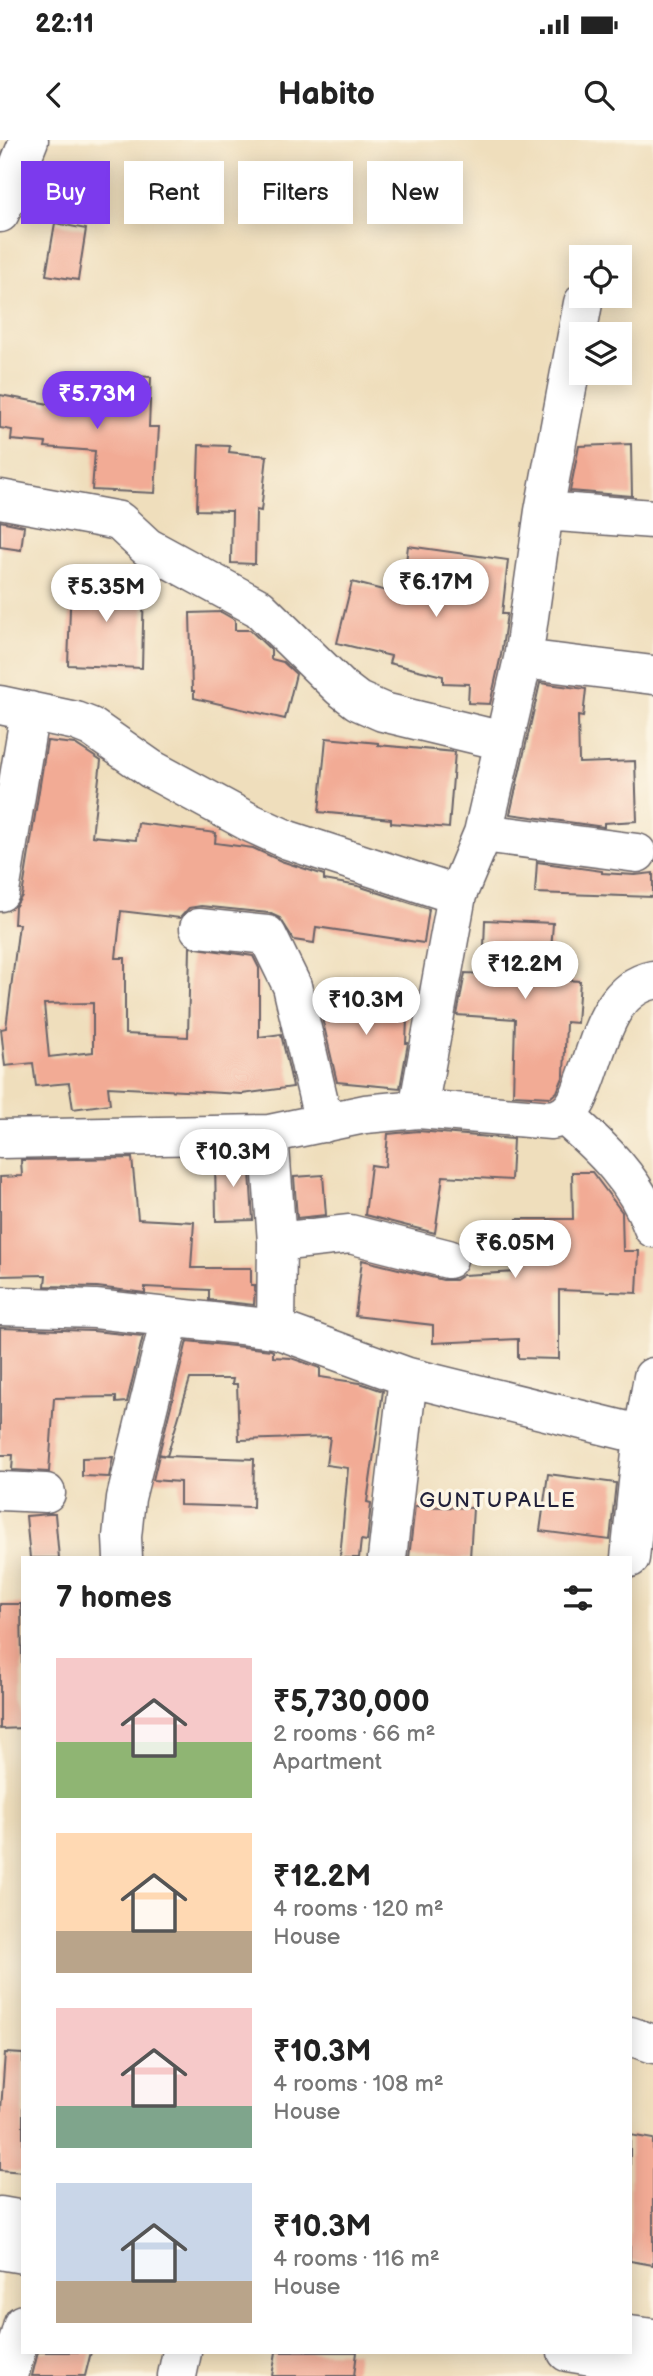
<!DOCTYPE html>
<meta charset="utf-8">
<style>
body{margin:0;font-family:"Balsamiq Sans",sans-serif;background:#f2f2f2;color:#222;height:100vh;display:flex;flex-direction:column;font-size:26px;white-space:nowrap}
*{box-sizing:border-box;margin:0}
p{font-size:23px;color:#767676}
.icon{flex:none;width:38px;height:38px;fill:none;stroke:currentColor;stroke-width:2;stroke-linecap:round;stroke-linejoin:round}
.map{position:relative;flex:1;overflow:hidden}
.drawer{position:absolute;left:21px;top:1416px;width:611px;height:798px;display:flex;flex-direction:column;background:#fff;border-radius:0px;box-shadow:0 4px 18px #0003}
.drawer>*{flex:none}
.banner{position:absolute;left:21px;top:21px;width:612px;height:63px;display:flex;gap:14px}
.tools{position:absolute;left:569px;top:105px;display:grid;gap:14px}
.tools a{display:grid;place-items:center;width:63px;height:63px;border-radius:0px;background:#fff;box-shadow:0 4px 18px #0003;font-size:35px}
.price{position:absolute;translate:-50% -60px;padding:0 16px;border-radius:24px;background:#fff;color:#222;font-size:23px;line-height:46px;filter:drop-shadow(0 2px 4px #0008)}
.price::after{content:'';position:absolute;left:50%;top:42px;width:21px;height:16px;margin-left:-10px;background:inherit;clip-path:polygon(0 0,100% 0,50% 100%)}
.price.on{background:#7c3aed;color:#fff}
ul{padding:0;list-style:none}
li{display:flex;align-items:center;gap:21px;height:175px;padding:0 35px}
li span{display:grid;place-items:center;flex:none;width:196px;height:140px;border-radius:0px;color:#555}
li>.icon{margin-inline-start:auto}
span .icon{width:84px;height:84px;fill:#fffc;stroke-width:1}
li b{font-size:30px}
h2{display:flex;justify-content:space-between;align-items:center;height:84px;padding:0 35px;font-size:30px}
.pill{padding:0 24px;border-radius:0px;background:#fff;box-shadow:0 4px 18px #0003;font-size:24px;line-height:63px}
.pill.on{background:#7c3aed;color:#fff}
.status{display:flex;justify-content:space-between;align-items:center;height:49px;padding:0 35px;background:#fff;direction:ltr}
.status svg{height:19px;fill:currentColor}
header{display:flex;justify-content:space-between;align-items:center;height:91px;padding:0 35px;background:#fff;font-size:32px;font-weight:600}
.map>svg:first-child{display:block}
.building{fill:#f2ab95;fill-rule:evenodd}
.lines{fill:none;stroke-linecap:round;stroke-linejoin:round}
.minor-casing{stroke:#6a6468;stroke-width:41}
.major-casing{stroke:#6a6468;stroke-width:41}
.highway-casing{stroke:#6a6468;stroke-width:41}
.minor{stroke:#fff;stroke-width:38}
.major{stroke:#fff;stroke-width:38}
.highway{stroke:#fff;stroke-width:38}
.labels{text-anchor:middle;stroke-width:7;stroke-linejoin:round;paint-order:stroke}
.quarter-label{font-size:21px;letter-spacing:2px;fill:#22223b;stroke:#fcf5e5}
</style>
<div class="status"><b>22:11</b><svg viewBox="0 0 49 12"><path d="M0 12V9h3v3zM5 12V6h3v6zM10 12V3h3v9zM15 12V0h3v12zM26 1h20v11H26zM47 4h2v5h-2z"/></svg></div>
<header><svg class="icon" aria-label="back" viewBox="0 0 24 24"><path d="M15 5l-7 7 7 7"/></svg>Habito<svg class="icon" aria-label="search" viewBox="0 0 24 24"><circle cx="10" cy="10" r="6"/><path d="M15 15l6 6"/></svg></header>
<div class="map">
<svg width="653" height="2236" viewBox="0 0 653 2236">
<rect width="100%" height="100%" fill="#fcf5e5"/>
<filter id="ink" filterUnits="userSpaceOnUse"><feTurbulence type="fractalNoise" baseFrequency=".0143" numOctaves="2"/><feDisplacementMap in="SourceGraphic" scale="14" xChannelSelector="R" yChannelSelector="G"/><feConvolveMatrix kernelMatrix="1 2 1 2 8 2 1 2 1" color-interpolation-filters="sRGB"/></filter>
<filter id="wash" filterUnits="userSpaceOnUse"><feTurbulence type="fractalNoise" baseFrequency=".00686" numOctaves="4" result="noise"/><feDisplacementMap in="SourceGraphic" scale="28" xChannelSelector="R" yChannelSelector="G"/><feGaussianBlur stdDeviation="1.57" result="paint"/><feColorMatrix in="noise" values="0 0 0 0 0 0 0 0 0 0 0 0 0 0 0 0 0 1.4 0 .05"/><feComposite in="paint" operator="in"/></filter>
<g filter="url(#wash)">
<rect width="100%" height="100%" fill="#efdebc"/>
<g id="blocks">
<path class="building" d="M 55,83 L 86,89 L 78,140 L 46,135 Z
M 100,234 L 151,237 L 149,287 L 159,287 L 155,353 L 92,350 L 95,311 L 45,307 L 46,303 L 11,300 L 12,290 L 0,288 L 0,255 L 49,264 L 49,259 L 98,264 Z
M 631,304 L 632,356 L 570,351 L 579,306 Z
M 199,305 L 230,306 L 229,312 L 267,316 L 261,371 L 256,370 L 255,424 L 231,423 L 232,371 L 197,370 Z
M 0,381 L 24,386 L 21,410 L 0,407 Z
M 408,406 L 508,420 L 502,474 L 507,474 L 501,515 L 490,564 L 468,563 L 469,544 L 443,543 L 443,536 L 389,523 L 391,516 L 337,503 L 352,442 L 402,455 Z
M 71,440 L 144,442 L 142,528 L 68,525 Z
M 221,472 L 235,480 L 235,490 L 250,490 L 271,510 L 271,519 L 283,522 L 296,534 L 285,579 L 194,558 L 194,551 L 192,551 L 190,473 Z
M 540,543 L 586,549 L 583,577 L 578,576 L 579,623 L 635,621 L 637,681 L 604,683 L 604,687 L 510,674 Z
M 326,598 L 378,603 L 378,605 L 455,612 L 449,688 L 391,683 L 391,679 L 319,672 Z
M 47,601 L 75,604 L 101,621 L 92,696 L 136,700 L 138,683 L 216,693 L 215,703 L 253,708 L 281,721 L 324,735 L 324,740 L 358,746 L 429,769 L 424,803 L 316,787 L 314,803 L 294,800 L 280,778 L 269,773 L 201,766 L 189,768 L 180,778 L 121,771 L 116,818 L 125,818 L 125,894 L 188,897 L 190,807 L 253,816 L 259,828 L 259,897 L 281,894 L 293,947 L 242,954 L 108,947 L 110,964 L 73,969 L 69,943 L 36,946 L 33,923 L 5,926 L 1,889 L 6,888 L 19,784 L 14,784 L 15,767 L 22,756 ZM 93,863 L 93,912 L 49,917 L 44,864 Z
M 537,722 L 602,731 L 602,733 L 635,735 L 653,733 L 653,757 L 535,753 Z
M 485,780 L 553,783 L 549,839 L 580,841 L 577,883 L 566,882 L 564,935 L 557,952 L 551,957 L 513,955 L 515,879 L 457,875 L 465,833 L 483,834 Z
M 349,849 L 349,854 L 408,856 L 406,903 L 408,903 L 400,948 L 337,942 L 316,852 Z
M 418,991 L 513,999 L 511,1040 L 443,1036 L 435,1093 L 365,1075 L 371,1025 L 385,1027 L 388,994 Z
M 249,1016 L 253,1080 L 216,1081 L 215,1017 Z
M 132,1018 L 138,1079 L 194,1082 L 191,1128 L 251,1128 L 251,1145 L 255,1145 L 254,1165 L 209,1160 L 209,1150 L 145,1147 L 145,1153 L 97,1147 L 45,1146 L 46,1135 L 0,1136 L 0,1037 L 22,1036 L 21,1020 Z
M 572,1032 L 592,1032 L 622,1072 L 623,1111 L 639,1111 L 637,1153 L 559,1150 L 559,1219 L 518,1218 L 518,1199 L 433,1203 L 433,1185 L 355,1176 L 362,1120 L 443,1140 L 455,1140 L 463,1135 L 517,1132 L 517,1079 L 573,1079 Z
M 323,1035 L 326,1075 L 297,1078 L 294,1037 Z
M 0,1188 L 93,1191 L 143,1196 L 127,1262 L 116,1263 L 116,1257 L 54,1258 L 49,1332 L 12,1330 L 13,1315 L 0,1315 Z
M 187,1201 L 271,1210 L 273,1211 L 273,1217 L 291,1218 L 320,1228 L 320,1237 L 360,1243 L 383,1251 L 367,1362 L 371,1363 L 367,1401 L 361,1400 L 359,1418 L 340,1418 L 348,1328 L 326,1325 L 330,1297 L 239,1300 L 237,1244 L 232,1244 L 233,1239 L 190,1239 L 167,1316 L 254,1319 L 253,1367 L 180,1365 L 180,1342 L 153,1340 L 159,1315 L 167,1316 L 159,1314 Z
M 113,1317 L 109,1337 L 82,1336 L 82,1318 Z
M 548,1334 L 616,1343 L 610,1400 L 540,1391 Z
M 415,1366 L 473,1368 L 470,1418 L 409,1418 Z
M 49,1374 L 55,1374 L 59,1418 L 30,1418 L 26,1376 Z
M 0,1464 L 21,1464 L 23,1588 L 0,1589 Z
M 5,1913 L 23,1914 L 23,2032 L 0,2030 L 0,1984 Z
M 630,1995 L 653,1999 L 653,2125 L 630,2121 Z
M 38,2212 L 91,2212 L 85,2236 L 32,2236 Z
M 276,2212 L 357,2212 L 354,2236 L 272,2236 Z"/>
</g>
</g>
<g filter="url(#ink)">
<use href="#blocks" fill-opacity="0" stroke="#6a6468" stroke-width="2"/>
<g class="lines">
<defs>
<path id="minor" d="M 0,359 L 119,381 L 147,407 L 259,468 L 341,548 L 358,561 L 383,572 L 503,601
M 544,371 L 653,379
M 523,519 L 653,535
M 0,565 L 76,581 L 91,587 L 151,629 L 249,682 L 288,700 L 457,755
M 483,693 L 637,713
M 0,752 L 30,571
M 199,788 L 267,795 L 292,846 L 324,983
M 418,969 L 457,755 L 483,693 L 523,519 L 544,371 L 583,163
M 565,976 C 602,1008 636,1040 653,1088
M 269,994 L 277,1102 L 276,1189
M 0,999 L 269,994 L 365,974 L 418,969 L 551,980 C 556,979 562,977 566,974 C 577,966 581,952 585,941 C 599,905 608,849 653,840
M 277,1102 L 350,1094 L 448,1119
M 0,1166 L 95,1169 L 276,1189 L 408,1237 L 643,1295
M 0,1351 L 46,1353
M 123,1418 L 122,1397 L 126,1358 L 170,1178
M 387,1418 L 408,1237
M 630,1418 L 643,1295 L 653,1237
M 630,1896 L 653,1904
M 9,2236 L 23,2184
M 177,2236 L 182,2212"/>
<path id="major" d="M 0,2076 L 23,2080
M 0,2110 L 23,2114
M 630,2195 L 653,2198
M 567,2212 L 653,2226"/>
<path id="highway" d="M 0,73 L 29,0"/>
</defs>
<use href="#minor" class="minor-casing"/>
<use href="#major" class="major-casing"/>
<use href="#highway" class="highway-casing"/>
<use href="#minor" class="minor"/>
<use href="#major" class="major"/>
<use href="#highway" class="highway"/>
</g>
</g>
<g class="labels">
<g class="quarter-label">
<text x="498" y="1367">GUNTUPALLE</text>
</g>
</g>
</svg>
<div class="tools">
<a><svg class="icon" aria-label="locate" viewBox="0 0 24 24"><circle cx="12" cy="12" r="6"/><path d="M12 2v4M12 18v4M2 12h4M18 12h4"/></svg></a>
<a><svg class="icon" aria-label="layers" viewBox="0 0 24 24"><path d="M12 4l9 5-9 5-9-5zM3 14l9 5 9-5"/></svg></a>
</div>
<b class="price on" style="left:97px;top:291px">₹5.73M</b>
<b class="price" style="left:436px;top:479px">₹6.17M</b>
<b class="price" style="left:106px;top:484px">₹5.35M</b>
<b class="price" style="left:525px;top:861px">₹12.2M</b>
<b class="price" style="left:366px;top:897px">₹10.3M</b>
<b class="price" style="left:233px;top:1049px">₹10.3M</b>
<b class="price" style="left:515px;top:1140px">₹6.05M</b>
<div class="banner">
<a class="pill on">Buy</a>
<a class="pill">Rent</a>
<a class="pill">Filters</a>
<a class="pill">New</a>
</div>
<section class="drawer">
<h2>7 homes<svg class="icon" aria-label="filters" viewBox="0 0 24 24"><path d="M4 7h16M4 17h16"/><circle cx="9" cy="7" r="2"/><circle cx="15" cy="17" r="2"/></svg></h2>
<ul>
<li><span style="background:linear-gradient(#f6c9c9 60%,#8fb573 0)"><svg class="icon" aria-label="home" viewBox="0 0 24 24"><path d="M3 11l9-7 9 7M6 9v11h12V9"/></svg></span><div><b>₹5,730,000</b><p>2 rooms · 66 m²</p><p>Apartment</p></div></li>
<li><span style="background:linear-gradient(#ffd9b3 70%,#b9a48a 0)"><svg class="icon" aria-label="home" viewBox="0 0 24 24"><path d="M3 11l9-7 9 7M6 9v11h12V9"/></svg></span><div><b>₹12.2M</b><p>4 rooms · 120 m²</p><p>House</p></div></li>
<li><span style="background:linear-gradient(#f6c9c9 70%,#7fa58c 0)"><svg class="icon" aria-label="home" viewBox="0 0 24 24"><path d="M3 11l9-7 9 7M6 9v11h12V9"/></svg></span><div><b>₹10.3M</b><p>4 rooms · 108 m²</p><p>House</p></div></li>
<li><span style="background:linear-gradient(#c9d6e8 70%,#b9a48a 0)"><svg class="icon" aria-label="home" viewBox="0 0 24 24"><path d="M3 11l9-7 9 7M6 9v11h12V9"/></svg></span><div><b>₹10.3M</b><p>4 rooms · 116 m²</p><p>House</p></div></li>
</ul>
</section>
</div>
